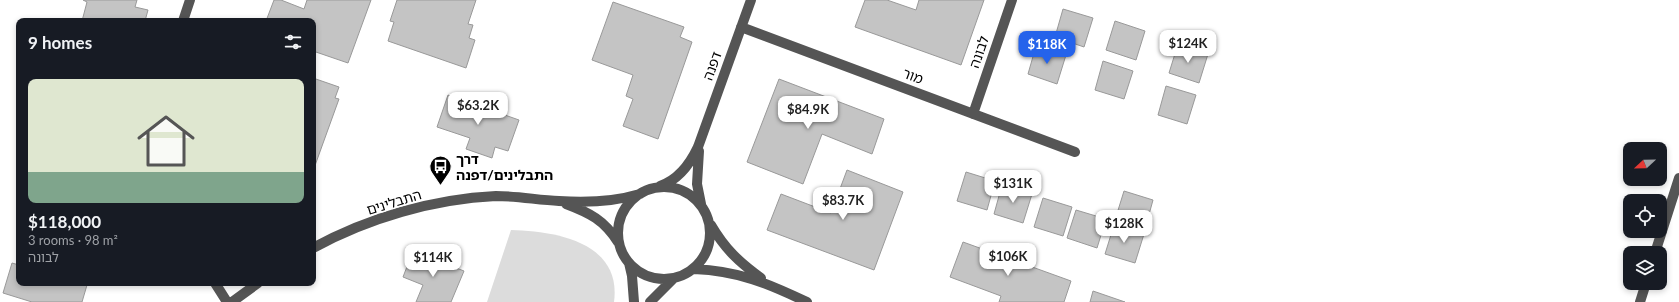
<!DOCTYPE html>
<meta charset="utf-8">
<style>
body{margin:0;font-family:Lato,"Noto Sans Hebrew",sans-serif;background:#242831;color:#f1f3f6;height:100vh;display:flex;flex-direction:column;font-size:15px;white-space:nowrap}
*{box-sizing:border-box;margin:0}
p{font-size:13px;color:#9ea1a6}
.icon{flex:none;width:22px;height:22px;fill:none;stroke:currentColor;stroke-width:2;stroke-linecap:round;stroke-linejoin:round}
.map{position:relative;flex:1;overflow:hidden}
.details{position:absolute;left:16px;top:18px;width:300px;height:268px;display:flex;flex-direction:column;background:#171b24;border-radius:8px;box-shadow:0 2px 6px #0003}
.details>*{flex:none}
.needle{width:26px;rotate:248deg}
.buttons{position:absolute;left:1623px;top:142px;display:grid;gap:8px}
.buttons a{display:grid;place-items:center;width:44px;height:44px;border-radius:8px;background:#171b24;box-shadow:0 2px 6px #0003;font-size:20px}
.price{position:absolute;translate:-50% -34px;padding:0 9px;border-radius:8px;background:#fff;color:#222;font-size:13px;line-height:26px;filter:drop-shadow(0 1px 2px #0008)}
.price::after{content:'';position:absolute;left:50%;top:24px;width:12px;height:9px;margin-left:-6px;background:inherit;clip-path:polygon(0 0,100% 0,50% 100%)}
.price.active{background:#2563eb;color:#fff}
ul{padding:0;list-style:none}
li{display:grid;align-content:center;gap:8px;height:212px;padding:0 12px}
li+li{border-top:1px solid #363941}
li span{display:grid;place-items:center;height:124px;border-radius:8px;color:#555}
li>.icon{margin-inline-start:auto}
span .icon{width:72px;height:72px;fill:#fffc;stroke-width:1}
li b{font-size:17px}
h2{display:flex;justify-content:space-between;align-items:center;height:48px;padding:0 12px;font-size:17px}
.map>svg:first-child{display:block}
.green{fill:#dcdcdc}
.building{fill:#c4c4c4;stroke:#999}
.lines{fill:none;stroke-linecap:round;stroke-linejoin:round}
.minor{stroke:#555;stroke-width:10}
.labels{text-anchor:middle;stroke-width:3;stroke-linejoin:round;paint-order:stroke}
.street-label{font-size:14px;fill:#000;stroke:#fff}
.poi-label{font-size:14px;font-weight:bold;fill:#000;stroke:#fff;text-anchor:start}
</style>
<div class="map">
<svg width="1679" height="302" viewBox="0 0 1679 302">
<rect width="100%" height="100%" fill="#fff"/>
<path class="green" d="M 511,230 C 555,231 622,242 614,302 L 487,302 Z"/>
<path class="building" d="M 83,0 L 137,0 L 135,7 L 148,10 L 145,21 L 82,21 L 87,2 Z
M 274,0 L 281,0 L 304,9 L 307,0 L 371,0 L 348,63 L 313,51 L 313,21 L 266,21 Z
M 397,0 L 476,0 L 468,24 L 473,25 L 469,38 L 475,40 L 466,68 L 388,41 L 394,22 L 390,21 Z
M 865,0 L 887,0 L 916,10 L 919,0 L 984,0 L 961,65 L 855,27 Z
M 613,2 L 684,27 L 680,37 L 692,42 L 658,139 L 623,126 L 633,99 L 626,96 L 633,75 L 592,60 Z
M 1063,9 L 1093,18 L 1084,47 L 1055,37 Z
M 1115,21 L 1145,31 L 1136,60 L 1106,50 Z
M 1178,44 L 1208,54 L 1199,83 L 1169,73 Z
M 1036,46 L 1066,55 L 1057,84 L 1028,74 Z
M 1103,61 L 1133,71 L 1124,99 L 1095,90 Z
M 313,78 L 339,87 L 335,98 L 339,99 L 313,171 Z
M 779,79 L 884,119 L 872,154 L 822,134 L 803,184 L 747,162 Z
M 1166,86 L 1196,95 L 1187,124 L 1158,115 Z
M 448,95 L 519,120 L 508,151 L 495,147 L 492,158 L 466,149 L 470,138 L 437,127 Z
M 847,170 L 903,192 L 874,270 L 767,230 L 781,194 L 831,213 Z
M 966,172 L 995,181 L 987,210 L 957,201 Z
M 1002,185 L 1032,194 L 1023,223 L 994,214 Z
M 1124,191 L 1153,200 L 1145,229 L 1115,220 Z
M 1043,198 L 1072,207 L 1063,236 L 1034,227 Z
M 1076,210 L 1106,219 L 1097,248 L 1067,238 Z
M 1114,225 L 1144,234 L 1135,263 L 1105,254 Z
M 963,242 L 1071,281 L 1064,302 L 999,302 L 1001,296 L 950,277 Z
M 413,251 L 464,271 L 451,302 L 416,302 L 423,285 L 403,277 Z
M 12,263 L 19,265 L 19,283 L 79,283 L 87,285 L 82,302 L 32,302 L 3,293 Z
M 1093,291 L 1125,302 L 1090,302 Z"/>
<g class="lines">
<path class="minor" d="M 183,21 L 190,0
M 741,27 L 1075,152
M 973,114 L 1012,0
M 699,151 L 697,184 L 701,204
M 660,186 C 678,180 690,164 698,147 L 751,0
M618 233a46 46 0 1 1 92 0a46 46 0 1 1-92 0Z
M 566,204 C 590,213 604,220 618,242
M 711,225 C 725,249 739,262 761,278
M 313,248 C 368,218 433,199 496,196 C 517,196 538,200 559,201 C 587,203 613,202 640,194
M 1655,253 L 1679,178
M 629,263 L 632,276 L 634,302
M 694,269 C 739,271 767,283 807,302
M 215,283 L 227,302
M 232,302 L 258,283
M 650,302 L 674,278
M 1640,302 L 1646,283"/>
</g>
<defs>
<symbol id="bus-pin" viewBox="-11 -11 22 30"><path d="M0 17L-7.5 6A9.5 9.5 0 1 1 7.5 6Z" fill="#000" stroke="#fff"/><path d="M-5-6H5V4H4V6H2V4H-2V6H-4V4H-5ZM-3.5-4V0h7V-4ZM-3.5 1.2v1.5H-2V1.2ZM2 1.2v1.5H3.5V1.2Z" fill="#fff"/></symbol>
</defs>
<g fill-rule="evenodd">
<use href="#bus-pin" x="428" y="154" width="25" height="34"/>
</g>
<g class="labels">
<g class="street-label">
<text transform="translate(979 52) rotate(-71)" y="5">לבונה</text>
<text transform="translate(712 66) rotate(-70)" y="5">דפנה</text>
<text transform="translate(913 76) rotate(21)" y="5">מור</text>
<text transform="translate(394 202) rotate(-17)" y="5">התבלינים</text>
</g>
<g class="poi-label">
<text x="456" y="164">דרך<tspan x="456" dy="16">התבלינים/דפנה</tspan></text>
</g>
</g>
</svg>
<div class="buttons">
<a><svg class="needle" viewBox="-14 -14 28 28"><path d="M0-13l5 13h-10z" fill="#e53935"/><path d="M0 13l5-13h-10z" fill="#9ea1a6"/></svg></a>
<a><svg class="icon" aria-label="locate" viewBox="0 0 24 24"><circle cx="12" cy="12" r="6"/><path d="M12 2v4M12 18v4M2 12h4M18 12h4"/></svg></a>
<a><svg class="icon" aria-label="layers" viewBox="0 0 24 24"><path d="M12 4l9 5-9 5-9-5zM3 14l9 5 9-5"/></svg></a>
</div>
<b class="price" style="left:1188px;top:64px">$124K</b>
<b class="price active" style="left:1047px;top:65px">$118K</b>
<b class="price" style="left:478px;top:126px">$63.2K</b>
<b class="price" style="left:808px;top:130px">$84.9K</b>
<b class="price" style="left:1013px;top:204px">$131K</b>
<b class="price" style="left:843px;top:221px">$83.7K</b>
<b class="price" style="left:1124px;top:244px">$128K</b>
<b class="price" style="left:1008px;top:277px">$106K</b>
<b class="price" style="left:433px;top:278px">$114K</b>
<section class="details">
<h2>9 homes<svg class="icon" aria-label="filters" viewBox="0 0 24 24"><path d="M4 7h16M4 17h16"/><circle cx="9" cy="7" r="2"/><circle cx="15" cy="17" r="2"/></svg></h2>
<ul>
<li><span style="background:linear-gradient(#dfe7d0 75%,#7fa58c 0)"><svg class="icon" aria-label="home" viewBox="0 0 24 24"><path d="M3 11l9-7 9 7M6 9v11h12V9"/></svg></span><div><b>$118,000</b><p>3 rooms · 98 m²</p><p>לבונה</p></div></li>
</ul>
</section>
</div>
